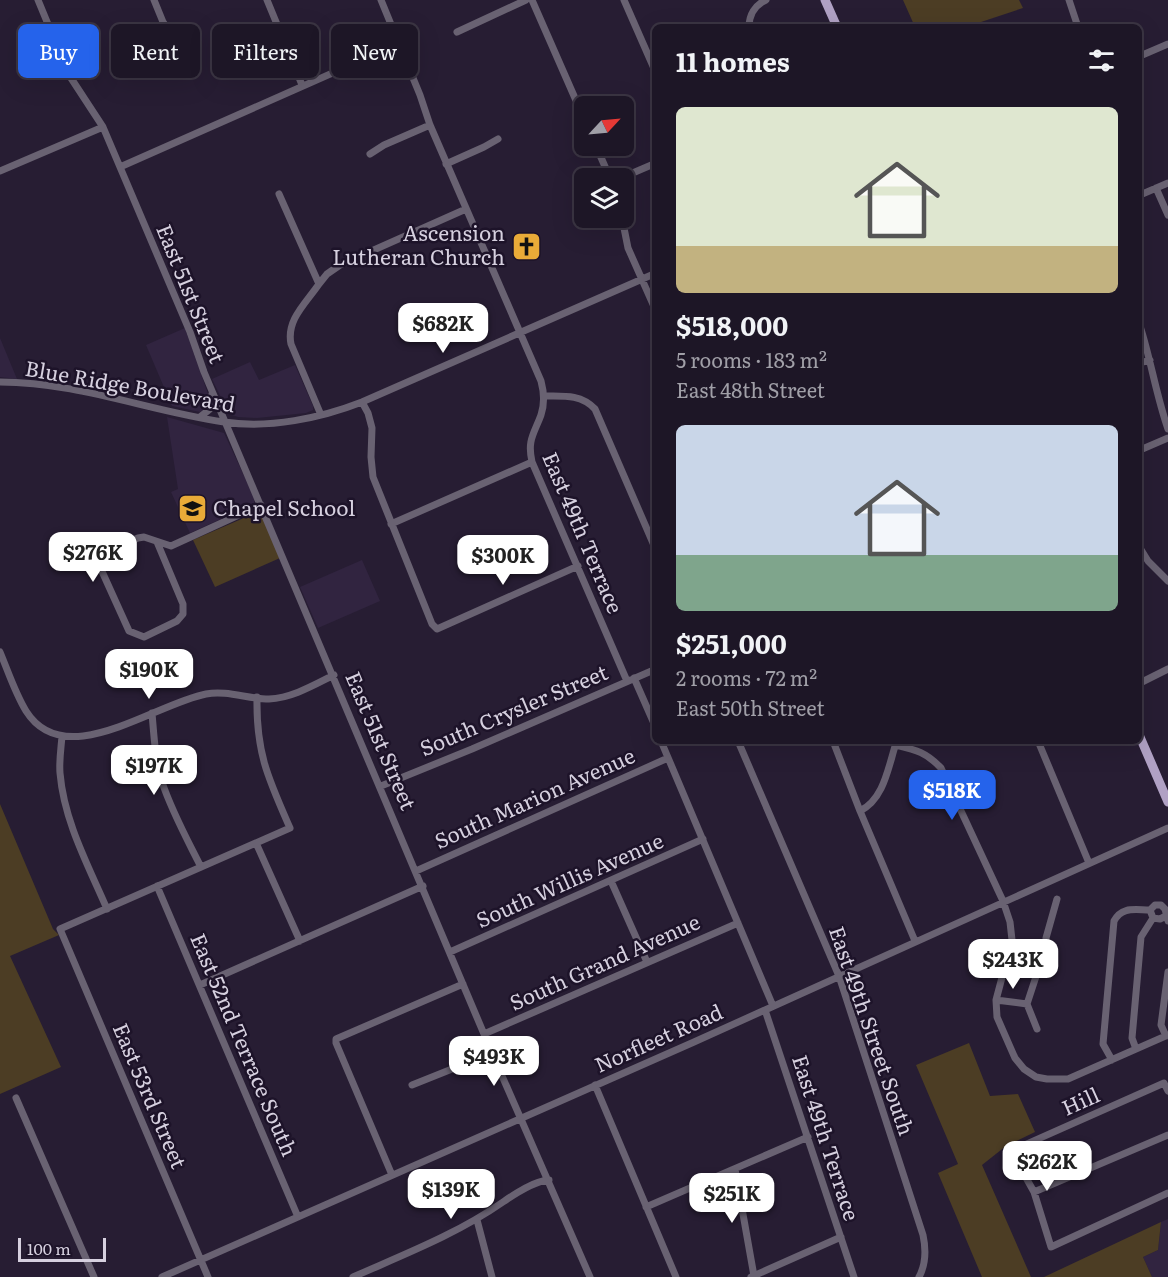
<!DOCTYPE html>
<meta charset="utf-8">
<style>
body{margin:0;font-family:Literata,serif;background:#2a2332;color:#f1f3f6;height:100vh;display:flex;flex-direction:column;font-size:22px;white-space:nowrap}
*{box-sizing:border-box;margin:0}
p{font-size:20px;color:#a09fa7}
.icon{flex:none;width:33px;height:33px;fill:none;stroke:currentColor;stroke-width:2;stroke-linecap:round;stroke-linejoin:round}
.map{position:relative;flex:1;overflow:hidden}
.sheet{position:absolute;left:652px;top:24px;width:490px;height:720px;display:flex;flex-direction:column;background:#1d1626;border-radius:9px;box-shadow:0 6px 24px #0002,0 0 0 2px #3b3543}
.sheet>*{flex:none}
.top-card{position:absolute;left:18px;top:24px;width:544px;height:54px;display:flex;gap:12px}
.needle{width:39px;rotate:64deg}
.tools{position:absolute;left:574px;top:96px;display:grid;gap:12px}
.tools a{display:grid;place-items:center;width:60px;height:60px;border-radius:9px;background:#1d1626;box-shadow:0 6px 24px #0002,0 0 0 2px #3b3543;font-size:30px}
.scale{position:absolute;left:18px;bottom:15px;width:88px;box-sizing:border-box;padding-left:6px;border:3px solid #d6d0df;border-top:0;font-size:16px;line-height:21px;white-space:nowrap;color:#d6d0df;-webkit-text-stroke:4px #1d1329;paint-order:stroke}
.price{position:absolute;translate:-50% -51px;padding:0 14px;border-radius:12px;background:#fff;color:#222;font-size:20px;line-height:39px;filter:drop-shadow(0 2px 3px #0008)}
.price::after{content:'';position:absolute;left:50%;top:36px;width:18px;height:14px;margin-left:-9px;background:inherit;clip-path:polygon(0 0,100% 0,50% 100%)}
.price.on{background:#2563eb;color:#fff}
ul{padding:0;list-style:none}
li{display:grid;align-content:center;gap:12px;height:318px;padding:0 24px}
li span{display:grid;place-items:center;height:186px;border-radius:9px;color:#555}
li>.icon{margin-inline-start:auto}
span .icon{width:108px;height:108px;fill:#fffc;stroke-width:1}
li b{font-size:26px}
h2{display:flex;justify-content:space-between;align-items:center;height:72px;padding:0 24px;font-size:26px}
.chip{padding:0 21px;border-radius:9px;background:#1d1626;box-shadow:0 6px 24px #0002,0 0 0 2px #3b3543;font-size:21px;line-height:54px}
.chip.on{background:#2563eb;color:#fff}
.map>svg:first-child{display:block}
.built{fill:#312440}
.green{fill:#4c3d24}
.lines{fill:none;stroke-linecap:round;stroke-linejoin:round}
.minor{stroke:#696272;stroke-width:7}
.major{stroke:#b0a1c4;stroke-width:9}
.labels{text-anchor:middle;stroke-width:5;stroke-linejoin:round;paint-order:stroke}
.poi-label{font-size:21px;fill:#d6d0df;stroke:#1d1329;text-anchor:end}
.street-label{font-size:21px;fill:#d6d0df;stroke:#1d1329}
</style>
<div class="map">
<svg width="1168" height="1277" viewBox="0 0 1168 1277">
<rect width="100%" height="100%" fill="#271d33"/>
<path class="built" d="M 185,328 L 208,394 L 209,405 L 200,412 L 172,406 L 146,345 Z
M 0,338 L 17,379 L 0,377 Z
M 250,362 L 259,380 L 295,365 L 313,406 L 313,410 L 306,413 L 257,418 L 238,417 L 229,414 L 212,379 Z
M 167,417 L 224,433 L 255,499 L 254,504 L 190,533 L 171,492 L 178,489 Z
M 362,560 L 380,601 L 318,628 L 300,587 Z
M 1168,1219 L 1168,1277 L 1152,1277 L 1143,1257 L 1158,1250 L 1161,1222 Z"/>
<path class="green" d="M 903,0 L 1019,0 L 1023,8 L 978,23 L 978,27 L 915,27 Z
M 258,512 L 261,514 L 280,558 L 215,587 L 193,540 Z
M 0,804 L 53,929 L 59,935 L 10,956 L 61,1067 L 0,1094 Z
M 969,1043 L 990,1096 L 1018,1094 L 1035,1132 L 1006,1146 L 982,1165 L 1031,1277 L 982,1277 L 938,1173 L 958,1164 L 916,1065 Z
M 1161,1222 L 1158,1250 L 1143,1257 L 1152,1277 L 1044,1277 Z"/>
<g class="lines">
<path class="minor" d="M 38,0 L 69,75 L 103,127 L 190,332 L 204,372 L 492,1053 L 590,1277
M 154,0 L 163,22 L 176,41
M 267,0 L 302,85
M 381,0 L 420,95 L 430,125 L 541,381 C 544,392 545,403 541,415 C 534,434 527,440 532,462 L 627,681
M 532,0 L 585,121
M 624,0 L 656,73
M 1069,0 L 1078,27
M 749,27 C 749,15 755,5 766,0
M 457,32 L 526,0
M 1140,56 L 1168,44
M 596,146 L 610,178
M 370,154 L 384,145 L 430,125
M 446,164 L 484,147 L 498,139
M 120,167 L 398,44
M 0,171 L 103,127
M 621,178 L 656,163
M 1156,188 L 1168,215
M 279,194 L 319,284 C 306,303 286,320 291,344 L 321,415
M 1140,195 L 1168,183
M 622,218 L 628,248 L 656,311
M 319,284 L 327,274 L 340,265 L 466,209
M 1140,326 C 1151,360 1156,395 1168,429
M 1140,363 L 1150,360
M 0,382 C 77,382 149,411 224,422 C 269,429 321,418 362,402 L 656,273
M 544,396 C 563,396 581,394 595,409 L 656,550
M 362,402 L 368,413 L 372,428 L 371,457 L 373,477 L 432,624 L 437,629 L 578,566
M 200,417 L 210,409 L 212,394
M 1140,450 L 1168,438
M 391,524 L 532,462
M 157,542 L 183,604 L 183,614 L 177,621 L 144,637 L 129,631 L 100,567 L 106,552 L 138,538 L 144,537 L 171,546 L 261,505
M 1140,548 L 1148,561 L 1168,581
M 0,652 C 8,671 15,693 26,711 C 65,773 154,704 206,694 C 227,690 248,699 269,699 C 292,698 314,685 334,675
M 634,678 L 656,728
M 1140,683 L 1168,669
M 152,713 C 154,736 155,759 162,782 C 172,812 187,839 201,867
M 62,736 C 61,749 59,761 60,773 C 64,821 88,865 107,909
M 661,741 L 773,1006
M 738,741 L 839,976 L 923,1235 C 926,1249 926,1264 919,1277
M 833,741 L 860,811 L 915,941
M 1038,741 L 1089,863
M 895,745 C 916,750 926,752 941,768 L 1003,901 L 1010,922 L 1012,940 L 996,1000 L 997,1017 L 1015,1058 L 1024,1069 L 1036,1077 L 1047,1079 L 1068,1079 L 1168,1035
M 381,786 L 472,749 L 656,669
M 860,811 C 884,799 888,768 896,743
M 256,843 L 300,941
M 416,871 L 668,758
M 611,881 L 647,962
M 157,886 L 298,1217
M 1150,910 L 1155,905 L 1161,905 L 1165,909 L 1168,921
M 450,952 L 703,839
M 200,985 L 423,886
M 996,1000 L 1027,1004
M 765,1010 L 854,1277
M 1037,1029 L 1027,1004 L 1046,946 L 1046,938 L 1057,899
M 484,1034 L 738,923
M 1166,1036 L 1161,1025 L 1168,972
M 1136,1049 L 1132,1038 L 1141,937 L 1153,918 L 1160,919 L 1166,916
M 1112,1060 L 1103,1044 L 1114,921 C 1122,906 1135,910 1150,910 L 1153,918
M 412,1085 L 492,1053
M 595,1085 L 676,1277
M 1168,1091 L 1164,1083 L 1011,1151 L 1034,1192 L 1051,1247 L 1168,1193
M 16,1098 L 94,1277
M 735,1169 L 754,1276
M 392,1175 L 336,1043 L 336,1039 L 463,984
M 1034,1192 L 1168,1135
M 646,1207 L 808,1137
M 477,1220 L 492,1277
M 162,1277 L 694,1042 L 1168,828
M 208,1277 L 60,929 L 290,828 C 268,778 256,753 257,697
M 353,1277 C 405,1254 457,1234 503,1202 C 516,1193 534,1181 549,1180
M 751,1277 L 841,1237"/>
<path class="major" d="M 825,0 L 837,27
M 1140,737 L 1168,802"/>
</g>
<defs>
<symbol id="church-square" viewBox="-11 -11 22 22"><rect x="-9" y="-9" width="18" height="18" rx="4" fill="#e9ab38" stroke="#1d1329"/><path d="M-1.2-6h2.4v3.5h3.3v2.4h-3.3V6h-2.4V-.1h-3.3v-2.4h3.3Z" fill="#111"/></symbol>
<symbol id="school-square" viewBox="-11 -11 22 22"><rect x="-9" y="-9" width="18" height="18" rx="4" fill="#e9ab38" stroke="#1d1329"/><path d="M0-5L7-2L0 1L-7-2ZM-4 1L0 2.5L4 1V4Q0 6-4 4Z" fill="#111"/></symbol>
</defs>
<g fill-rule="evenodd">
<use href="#church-square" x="510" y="230" width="33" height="33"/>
<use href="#school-square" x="176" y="492" width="33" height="33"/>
</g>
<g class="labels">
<g class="poi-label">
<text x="505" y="241">Ascension<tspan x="505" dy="24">Lutheran Church</tspan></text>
<text x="213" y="516" text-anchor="start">Chapel School</text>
</g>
<g class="street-label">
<text transform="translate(190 294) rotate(68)" y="7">East 51st Street</text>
<text transform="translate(130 387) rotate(10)" y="7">Blue Ridge Boulevard</text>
<text transform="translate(582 533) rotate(67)" y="7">East 49th Terrace</text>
<text transform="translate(514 711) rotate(-23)" y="7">South Crysler Street</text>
<text transform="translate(380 741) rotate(67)" y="7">East 51st Street</text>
<text transform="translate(535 799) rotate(-24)" y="7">South Marion Avenue</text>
<text transform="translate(570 881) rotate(-24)" y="7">South Willis Avenue</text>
<text transform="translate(605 963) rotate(-24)" y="7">South Grand Avenue</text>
<text transform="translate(871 1031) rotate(71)" y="7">East 49th Street South</text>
<text transform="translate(659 1039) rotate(-24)" y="7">Norfleet Road</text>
<text transform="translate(243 1045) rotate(67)" y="7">East 52nd Terrace South</text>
<text transform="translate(149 1096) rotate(67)" y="7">East 53rd Street</text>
<text transform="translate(1081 1102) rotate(-24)" y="7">Hill</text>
<text transform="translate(825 1138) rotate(72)" y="7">East 49th Terrace</text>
</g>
</g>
</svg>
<div class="tools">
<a><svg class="needle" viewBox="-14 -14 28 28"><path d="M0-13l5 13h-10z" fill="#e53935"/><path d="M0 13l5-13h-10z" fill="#a09fa7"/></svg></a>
<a><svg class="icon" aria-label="layers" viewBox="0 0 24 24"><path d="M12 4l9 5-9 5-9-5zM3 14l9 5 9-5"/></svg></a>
</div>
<div class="scale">100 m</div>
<b class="price" style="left:443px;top:354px">$682K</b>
<b class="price" style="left:93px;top:583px">$276K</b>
<b class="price" style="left:503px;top:586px">$300K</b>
<b class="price" style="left:149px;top:700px">$190K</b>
<b class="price" style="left:154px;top:796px">$197K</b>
<b class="price on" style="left:952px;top:821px">$518K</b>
<b class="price" style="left:1013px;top:990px">$243K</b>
<b class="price" style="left:494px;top:1087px">$493K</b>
<b class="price" style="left:1047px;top:1192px">$262K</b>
<b class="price" style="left:451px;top:1220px">$139K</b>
<b class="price" style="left:732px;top:1224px">$251K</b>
<div class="top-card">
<a class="chip on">Buy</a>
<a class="chip">Rent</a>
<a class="chip">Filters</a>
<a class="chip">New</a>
</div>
<section class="sheet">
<h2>11 homes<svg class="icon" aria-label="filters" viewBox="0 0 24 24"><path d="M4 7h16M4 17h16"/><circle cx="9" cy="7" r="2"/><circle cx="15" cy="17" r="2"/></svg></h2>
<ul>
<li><span style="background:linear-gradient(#dfe7d0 75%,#c2b280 0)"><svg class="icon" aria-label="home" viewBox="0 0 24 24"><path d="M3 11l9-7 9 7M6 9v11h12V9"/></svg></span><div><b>$518,000</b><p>5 rooms · 183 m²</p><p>East 48th Street</p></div></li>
<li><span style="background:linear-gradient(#c9d6e8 70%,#7fa58c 0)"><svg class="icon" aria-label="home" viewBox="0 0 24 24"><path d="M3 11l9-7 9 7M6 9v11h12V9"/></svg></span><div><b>$251,000</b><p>2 rooms · 72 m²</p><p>East 50th Street</p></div></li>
</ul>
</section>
</div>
